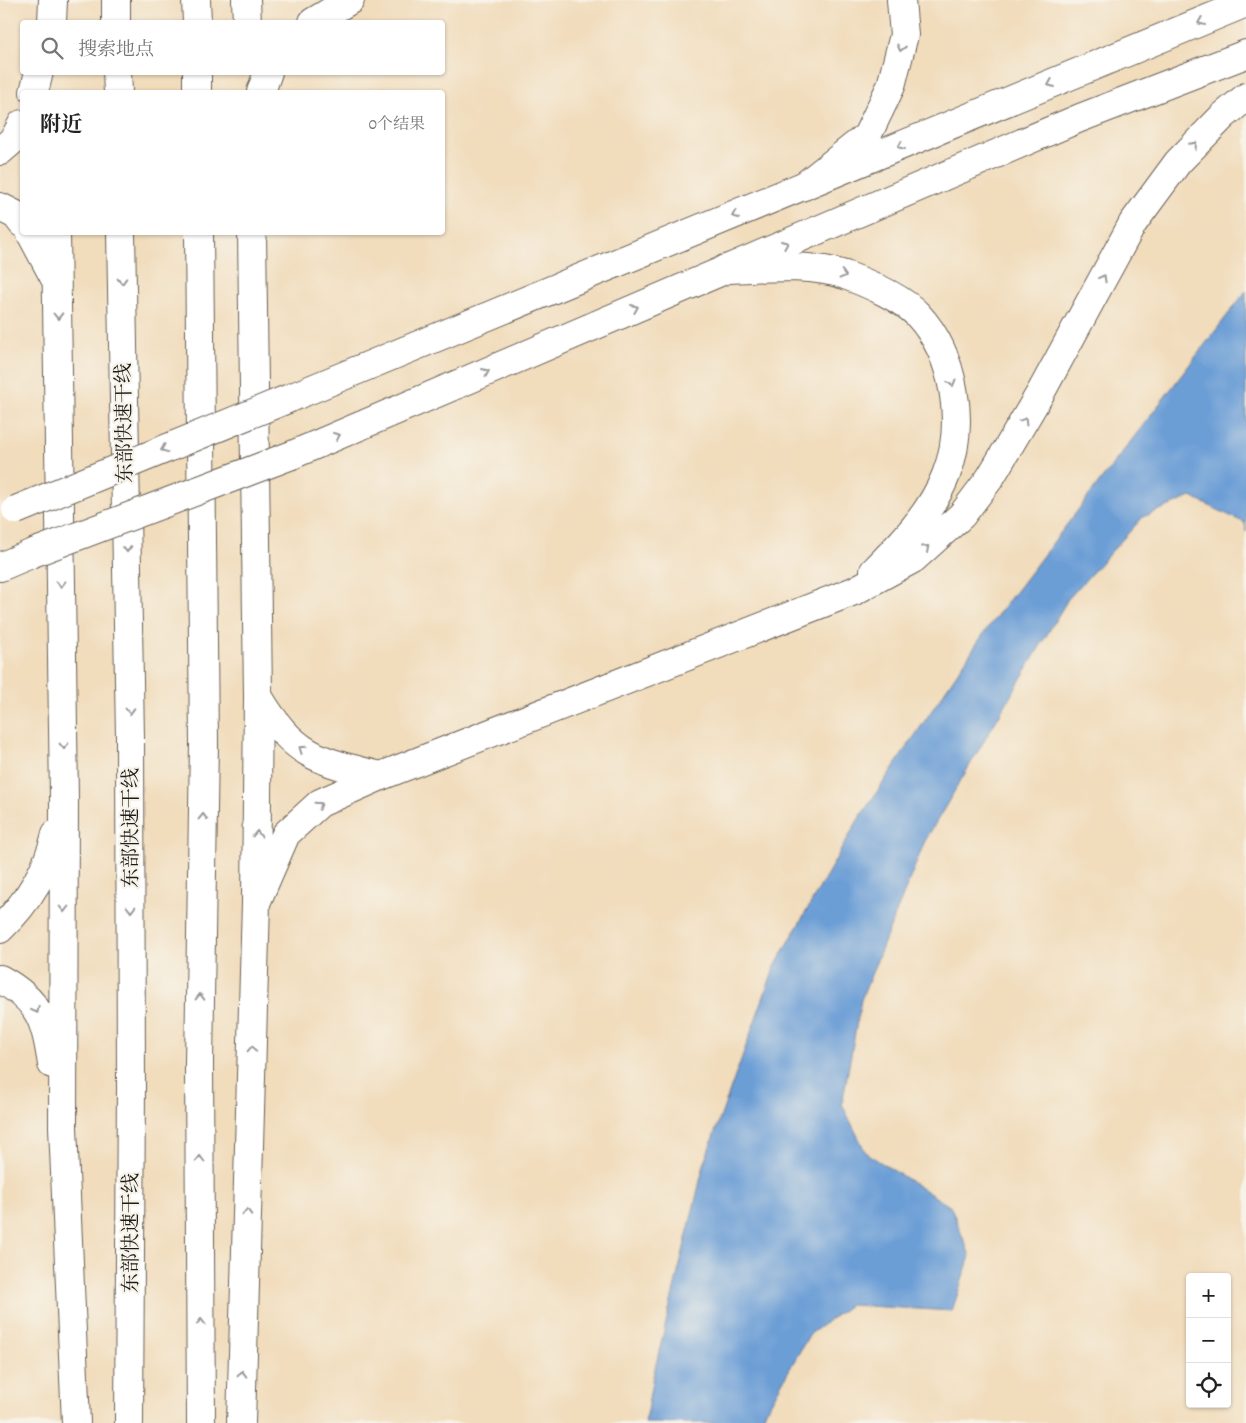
<!DOCTYPE html>
<html lang="zh">
<meta charset="utf-8">
<style>
body{margin:0;font-family:Alegreya,"Noto Serif SC",serif;background:#f6f6f6;color:#222}
.controls{position:absolute;right:15px;bottom:15px;display:grid;overflow:hidden;border-radius:5px;box-shadow:0 1px 4px #0004}
.controls button{width:45px;height:45px;display:grid;place-items:center;padding:0;border:0;border-bottom:1px solid #e0e0e0;background:#fff;color:#222;font:25px sans-serif}
.list{margin:0;padding:0;list-style:none}
h2{display:flex;justify-content:space-between;align-items:center;height:65px;margin:0;padding:0 20px;font-size:21px}
h2 small{font-size:16px;font-weight:400;color:#767676}
.icon{flex:none;width:28px;height:28px;fill:none;stroke:currentColor;stroke-width:2;stroke-linecap:round;stroke-linejoin:round}
.map{position:relative;flex:none;width:1246px;height:1423px;overflow:hidden}
.search{position:absolute;background:#fff;box-shadow:0 1px 4px #0004;left:20px;top:20px;width:425px;height:55px;display:flex;align-items:center;gap:12px;box-sizing:border-box;padding:0 18px;border-radius:5px;color:#767676;font-size:19px}
.panel{position:absolute;background:#fff;box-shadow:0 1px 4px #0004;left:20px;top:90px;width:425px;height:145px;border-radius:5px}
.map>svg:first-child{display:block}
.water{fill:#6c9ed6;stroke:#445d79}
.lines{fill:none;stroke-linecap:round;stroke-linejoin:round}
.secondary-casing{stroke:#675f54;stroke-width:30}
.trunk-casing{stroke:#675f54;stroke-width:30}
.secondary{stroke:#fff;stroke-width:28}
.trunk{stroke:#fff;stroke-width:28}
.secondary-bridge-casing{stroke:#675f54;stroke-width:30;stroke-linecap:butt}
.secondary-bridge{stroke:#fff;stroke-width:28}
.oneway{stroke:#999}
.labels{text-anchor:middle;dominant-baseline:central;stroke-width:4.5;stroke-linejoin:round;paint-order:stroke}
.street-label{font-size:20px;fill:#1c1c1c;stroke:#f7f3e8}
</style>
<div class="map">
<svg width="1246" height="1423" viewBox="0 0 1246 1423">
<rect width="100%" height="100%" fill="#f7f3e8"/>
<filter id="ink" filterUnits="userSpaceOnUse"><feTurbulence type="fractalNoise" baseFrequency=".02" numOctaves="2"/><feDisplacementMap in="SourceGraphic" scale="10" xChannelSelector="R" yChannelSelector="G"/><feConvolveMatrix kernelMatrix="1 2 1 2 8 2 1 2 1" color-interpolation-filters="sRGB"/></filter>
<filter id="wash" filterUnits="userSpaceOnUse"><feTurbulence type="fractalNoise" baseFrequency=".0096" numOctaves="4" result="noise"/><feDisplacementMap in="SourceGraphic" scale="20" xChannelSelector="R" yChannelSelector="G"/><feGaussianBlur stdDeviation="1.12" result="paint"/><feColorMatrix in="noise" values="0 0 0 0 0 0 0 0 0 0 0 0 0 0 0 0 0 1.4 0 .05"/><feComposite in="paint" operator="in"/></filter>
<g filter="url(#wash)">
<rect width="100%" height="100%" fill="#f1dcbb"/>
<path class="water" d="M1246,291V532L1245,523L1191,497L1143,517L1068,599L925,841L861,1000L842,1104L866,1153L951,1207L970,1256L952,1311L850,1305L809,1335L759,1423H645L652,1381L705,1160L774,968L858,820L986,630Z"/>
</g>
<g filter="url(#ink)">
<g class="lines">
<defs>
<path id="secondary" d="M290,398L1246,3
M292,455L1080,118L1246,54
M0,567L33,553"/>
<path id="trunk" d="M116,0V22
M196,0L197,22
M246,0L247,22
M52,22L53,0
M313,22L350,0
M117,72L118,92
M197,72V92
M34,92L39,72
M261,92L268,72
M0,151L14,139L22,124
M804,186L867,136L891,86L904,35L901,0
M0,207L16,215L22,223
M30,232L54,277
M56,232L64,798L63,1127L76,1423
M121,232L130,737L131,1086L129,1423
M199,232L204,744L199,1063L201,1423
M725,269C762,268 809,263 845,275C867,283 902,298 918,315C955,355 966,424 946,475C931,513 902,543 874,571
M258,696C293,755 317,761 381,776
M256,903L286,834L320,803L381,776L854,591L913,559L962,515L990,478L1041,392L1133,223L1178,162L1223,116L1246,97
M0,929C28,902 47,872 56,834
M0,979C40,1001 45,1020 52,1064
M241,1423L256,903L258,696L252,232"/>
</defs>
<use href="#secondary" class="secondary-casing"/>
<use href="#trunk" class="trunk-casing"/>
<use href="#secondary" class="secondary"/>
<use href="#trunk" class="trunk"/>
<defs>
<path id="secondary-bridge" d="M16,510L290,398
M33,553L292,455"/>
</defs>
<use href="#secondary-bridge" class="secondary-bridge-casing"/>
<use href="#secondary-bridge" class="secondary-bridge"/>
</g>
<defs><path id="oneway-chevron" d="M-2-3.5L2.5 0L-2 3.5" fill="none" stroke-width="1.6" stroke-linecap="round" stroke-linejoin="round" transform="scale(1.25)"/></defs>
<g class="oneway">
<use href="#oneway-chevron" transform="translate(1201 22) rotate(157)"/>
<use href="#oneway-chevron" transform="translate(901 48) rotate(104)"/>
<use href="#oneway-chevron" transform="translate(1051 84) rotate(157)"/>
<use href="#oneway-chevron" transform="translate(1194 145) rotate(-46)"/>
<use href="#oneway-chevron" transform="translate(901 146) rotate(157)"/>
<use href="#oneway-chevron" transform="translate(735 215) rotate(158)"/>
<use href="#oneway-chevron" transform="translate(785 244) rotate(-23)"/>
<use href="#oneway-chevron" transform="translate(843 275) rotate(15)"/>
<use href="#oneway-chevron" transform="translate(1103 278) rotate(-61)"/>
<use href="#oneway-chevron" transform="translate(122 281) rotate(89)"/>
<use href="#oneway-chevron" transform="translate(635 308) rotate(-23)"/>
<use href="#oneway-chevron" transform="translate(58 316) rotate(89)"/>
<use href="#oneway-chevron" transform="translate(486 372) rotate(-23)"/>
<use href="#oneway-chevron" transform="translate(952 383) rotate(75)"/>
<use href="#oneway-chevron" transform="translate(1024 421) rotate(-59)"/>
<use href="#oneway-chevron" transform="translate(337 436) rotate(-23)"/>
<use href="#oneway-chevron" transform="translate(164 449) rotate(158)"/>
<use href="#oneway-chevron" transform="translate(926 548) rotate(-42)"/>
<use href="#oneway-chevron" transform="translate(127 549) rotate(89)"/>
<use href="#oneway-chevron" transform="translate(61 584) rotate(89)"/>
<use href="#oneway-chevron" transform="translate(130 711) rotate(89)"/>
<use href="#oneway-chevron" transform="translate(64 746) rotate(89)"/>
<use href="#oneway-chevron" transform="translate(302 749) rotate(-145)"/>
<use href="#oneway-chevron" transform="translate(319 805) rotate(-33)"/>
<use href="#oneway-chevron" transform="translate(203 817) rotate(-89)"/>
<use href="#oneway-chevron" transform="translate(257 834) rotate(-89)"/>
<use href="#oneway-chevron" transform="translate(64 909) rotate(90)"/>
<use href="#oneway-chevron" transform="translate(131 909) rotate(90)"/>
<use href="#oneway-chevron" transform="translate(200 997) rotate(-89)"/>
<use href="#oneway-chevron" transform="translate(36 1010) rotate(62)"/>
<use href="#oneway-chevron" transform="translate(252 1049) rotate(-88)"/>
<use href="#oneway-chevron" transform="translate(200 1159) rotate(-90)"/>
<use href="#oneway-chevron" transform="translate(247 1212) rotate(-88)"/>
<use href="#oneway-chevron" transform="translate(201 1322) rotate(-90)"/>
<use href="#oneway-chevron" transform="translate(242 1374) rotate(-88)"/>
</g>
</g>
<g class="labels">
<g class="street-label">
<text transform="translate(124 423) rotate(-91)">东部快速干线</text>
<text transform="translate(130 828) rotate(-90)">东部快速干线</text>
<text transform="translate(130 1233) rotate(-90)">东部快速干线</text>
</g>
</g>
</svg>
<div class="controls">
<button>+</button>
<button>−</button>
<button><svg class="icon" aria-label="locate" viewBox="0 0 24 24"><circle cx="12" cy="12" r="6"/><path d="M12 2v4M12 18v4M2 12h4M18 12h4"/></svg></button>
</div>
<div class="search"><svg class="icon" aria-label="search" viewBox="0 0 24 24"><circle cx="10" cy="10" r="6"/><path d="M15 15l6 6"/></svg>搜索地点</div>
<section class="panel">
<h2>附近<small>0个结果</small></h2>
<ul class="list">
</ul>
</section>
</div>
